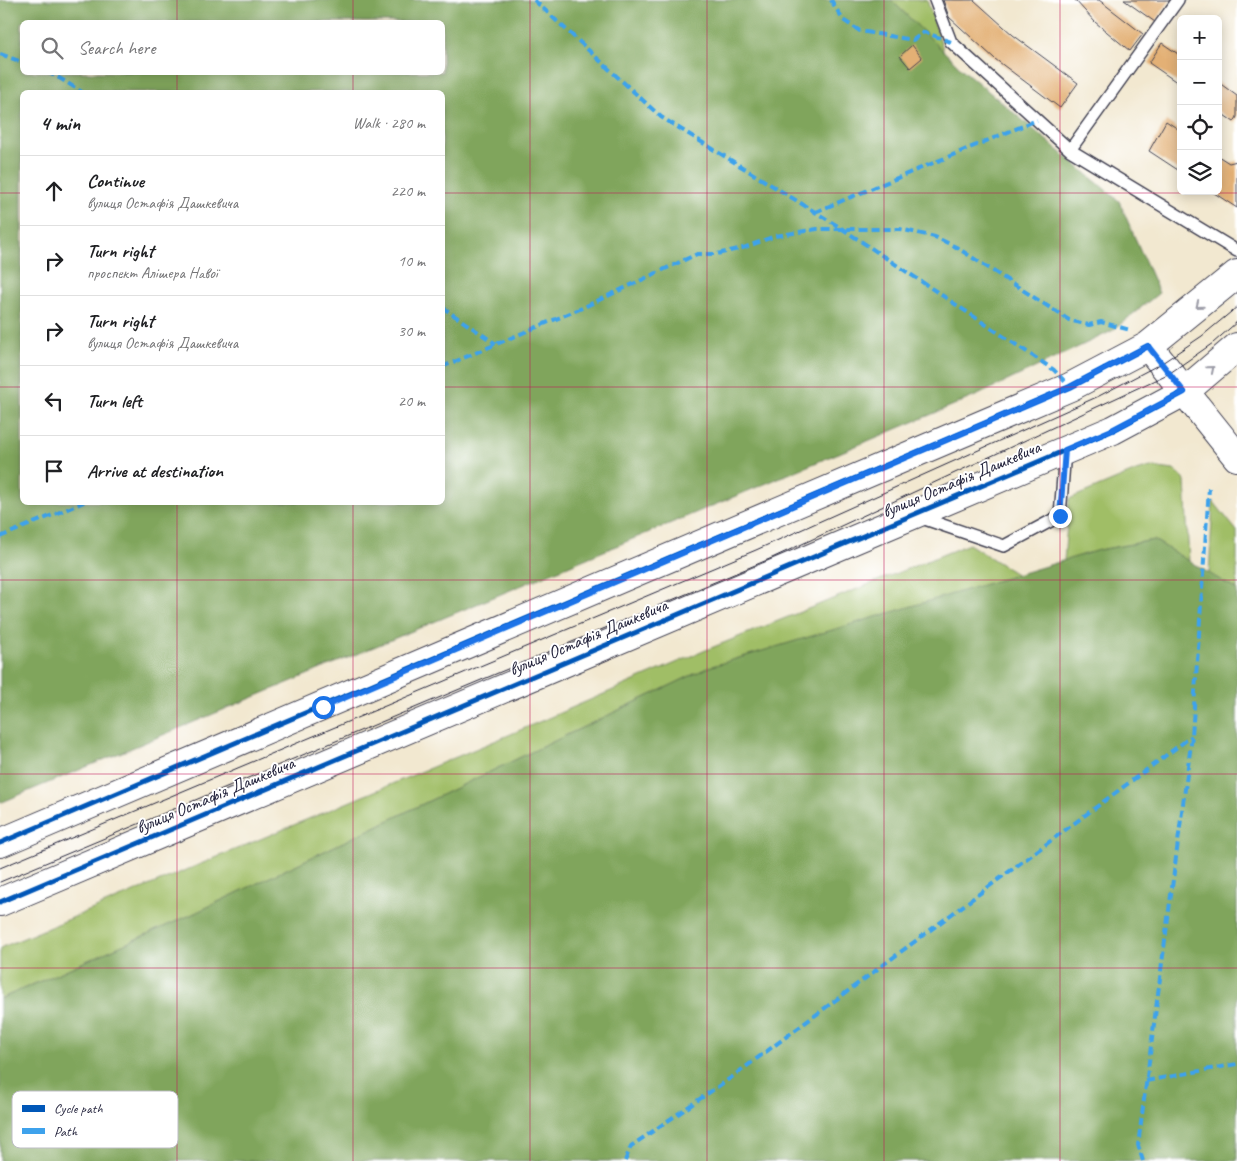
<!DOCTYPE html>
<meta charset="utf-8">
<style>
body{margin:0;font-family:Caveat,sans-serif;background:#f6f6f6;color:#202124}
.controls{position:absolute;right:15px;top:15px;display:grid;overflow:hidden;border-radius:8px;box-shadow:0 2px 12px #0003}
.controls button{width:45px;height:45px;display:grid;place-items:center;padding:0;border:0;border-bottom:1px solid #e0e0e0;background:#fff;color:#202124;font:25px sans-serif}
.stop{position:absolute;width:15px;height:15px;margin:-11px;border:4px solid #1a73e8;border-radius:50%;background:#fff}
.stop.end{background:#1a73e8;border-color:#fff;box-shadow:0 1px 5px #0008}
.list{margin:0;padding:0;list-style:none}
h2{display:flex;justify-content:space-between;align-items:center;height:65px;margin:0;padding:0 20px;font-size:21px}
h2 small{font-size:16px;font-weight:400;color:#757577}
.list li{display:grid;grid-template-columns:32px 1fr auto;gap:15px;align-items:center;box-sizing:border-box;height:70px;padding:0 20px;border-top:1px solid #e0e0e0}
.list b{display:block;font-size:19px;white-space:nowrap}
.list p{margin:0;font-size:16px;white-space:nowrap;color:#757577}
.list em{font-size:16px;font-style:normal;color:#757577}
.icon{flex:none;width:28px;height:28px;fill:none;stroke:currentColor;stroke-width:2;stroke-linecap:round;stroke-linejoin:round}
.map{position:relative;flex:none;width:1237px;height:1161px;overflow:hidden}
.search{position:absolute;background:#fff;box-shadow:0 2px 12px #0003;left:20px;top:20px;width:425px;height:55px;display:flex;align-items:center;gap:12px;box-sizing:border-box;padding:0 18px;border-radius:8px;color:#757577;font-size:19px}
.panel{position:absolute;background:#fff;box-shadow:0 2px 12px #0003;left:20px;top:90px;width:425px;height:415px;border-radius:8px}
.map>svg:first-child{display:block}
.green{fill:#a0be66;stroke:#617050}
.forest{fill:#80a55b;stroke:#51644b;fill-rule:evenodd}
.building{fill:#e3b074}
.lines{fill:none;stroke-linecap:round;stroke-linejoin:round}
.service-casing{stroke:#414051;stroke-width:14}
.tertiary-casing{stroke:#414051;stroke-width:30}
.service{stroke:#fff;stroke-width:11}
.tertiary{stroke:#fff;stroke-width:28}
.tram{stroke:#22223b;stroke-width:1}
.quiet{stroke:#3ea2ec;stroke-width:4;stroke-dasharray:8 4;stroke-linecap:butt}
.cycleway-casing{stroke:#fff;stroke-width:8}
.cycleway{stroke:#0057b8;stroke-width:5}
.oneway{stroke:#9c9ca7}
.route{stroke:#1a73e8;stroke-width:6}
.grid{fill:none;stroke:#c2185b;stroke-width:1;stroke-opacity:0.55}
.labels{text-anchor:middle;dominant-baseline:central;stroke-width:4;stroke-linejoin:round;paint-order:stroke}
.street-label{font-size:18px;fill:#22223b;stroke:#fff}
.key{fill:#fff;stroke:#bdbdc4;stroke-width:1}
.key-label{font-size:14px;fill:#22223b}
</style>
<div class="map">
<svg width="1237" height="1161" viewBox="0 0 1237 1161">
<rect width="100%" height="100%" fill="#fff"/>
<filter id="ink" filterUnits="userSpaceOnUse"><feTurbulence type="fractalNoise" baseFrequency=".02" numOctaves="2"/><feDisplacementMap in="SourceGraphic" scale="10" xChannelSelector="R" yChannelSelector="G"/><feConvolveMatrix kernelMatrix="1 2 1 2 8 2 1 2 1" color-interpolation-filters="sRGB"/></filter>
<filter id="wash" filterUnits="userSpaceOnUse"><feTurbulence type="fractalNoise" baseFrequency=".0096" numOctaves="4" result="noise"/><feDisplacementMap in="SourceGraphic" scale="20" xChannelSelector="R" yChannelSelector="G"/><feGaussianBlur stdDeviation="1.12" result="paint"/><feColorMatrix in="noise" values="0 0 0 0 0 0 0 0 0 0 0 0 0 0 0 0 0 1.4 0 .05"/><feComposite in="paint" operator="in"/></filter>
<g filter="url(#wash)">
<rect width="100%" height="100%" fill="#f2e8d0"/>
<path class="green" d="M891,0H927L944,52Z
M1151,467L1174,470L1185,480L1189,562L1154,540L1099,550L1064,561L1069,499L1136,471Z
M1213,501L1237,531V590L1209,574Z
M969,544L1018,575L709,667L193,914L0,999V948L504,737L706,650Z"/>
<path class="forest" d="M0,0H891L963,70L1119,201L1159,293L1112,331L978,395L0,803ZM22,22H442V72H22ZM22,92H442V502H22Z
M1154,540L1237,590V1161H0V999L193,914L709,667L1099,550Z"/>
<g id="blocks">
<path class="building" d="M943,0H974L1013,35L1078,83L1060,108L995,59L949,17Z
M1075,0H1099L1143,34L1130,51L1095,22Z
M1124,0H1170L1155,22Z
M1162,43L1181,56V85L1149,63Z
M912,45L922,58L910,68L900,56Z
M1218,82L1237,96V117L1234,122L1218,111Z
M1166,121L1181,131V172L1149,151Z
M1218,156L1229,163L1237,161V208L1211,191H1218Z"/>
</g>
</g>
<g filter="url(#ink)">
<use href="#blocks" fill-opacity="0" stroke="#414051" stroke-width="1"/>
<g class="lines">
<defs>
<path id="service" d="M935,0L951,42L1070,150L1237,251
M1070,150L1178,0
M919,517L1004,546L1060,516L1065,450"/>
<path id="tertiary" d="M1148,346L1237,457
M0,843L1070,387L1148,346L1237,274
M0,902L1113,430L1184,392L1237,347"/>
</defs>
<use href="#service" class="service-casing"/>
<use href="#tertiary" class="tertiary-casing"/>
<use href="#service" class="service"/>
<use href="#tertiary" class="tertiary"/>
<path class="tram" d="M0,868L756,550L1099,396L1162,363L1202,336L1237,307
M0,882L772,558L1170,373L1213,343L1237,322"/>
<path class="quiet" d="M534,0L661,117L841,228L1054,370L1070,387
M831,0L843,20L860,31L913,40L924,32L951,42
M0,54L22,62
M47,72L61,79L82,92
M815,212L1037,120
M442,307L496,344
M442,367L582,308L697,254H717L743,248L775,236L817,229H900L935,237L956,247L1069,320L1089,325L1101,322L1130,330
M0,537L84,502
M1146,1081L1237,1064
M625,1161L631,1146L732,1077L1192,736
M1143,1161L1138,1145L1192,736L1209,488"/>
<defs>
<path id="cycleway" d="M0,843L1070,387L1148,346
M0,902L1113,430L1184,392"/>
</defs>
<use href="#cycleway" class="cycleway-casing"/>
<use href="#cycleway" class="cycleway"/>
</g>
<defs><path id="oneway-chevron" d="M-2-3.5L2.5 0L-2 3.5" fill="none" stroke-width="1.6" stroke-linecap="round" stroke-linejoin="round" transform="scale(1.25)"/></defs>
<g class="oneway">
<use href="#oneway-chevron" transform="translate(1199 305) rotate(141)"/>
<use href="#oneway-chevron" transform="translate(1211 369) rotate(-40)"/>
</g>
</g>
<g class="lines" filter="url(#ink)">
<path class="route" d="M323,707L1070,387L1148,346L1184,392L1112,430L1065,450L1060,516"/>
</g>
<path class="grid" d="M177,0V22M353,0V22M530,0V1161M707,0V1161M884,0V1161M1060,0V1161M177,72V92M353,72V92M0,193H22M442,193H1237M0,387H22M442,387H1237M177,502V1161M353,502V1161M0,580H1237M0,774H1237M0,968H1237"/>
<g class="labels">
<g class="street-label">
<text transform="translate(961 479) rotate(-23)">вулиця Остафія Дашкевича</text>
<text transform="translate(588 637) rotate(-23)">вулиця Остафія Дашкевича</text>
<text transform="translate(215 795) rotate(-23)">вулиця Остафія Дашкевича</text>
</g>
</g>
<rect x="12" y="1091" width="166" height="57" rx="8" class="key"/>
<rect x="22" y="1105" width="23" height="7" fill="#0057b8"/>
<rect x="22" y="1128" width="23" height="6" fill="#3ea2ec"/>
<g class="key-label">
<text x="54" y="1113">Cycle path</text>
<text x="54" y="1136">Path</text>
</g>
</svg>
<div class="controls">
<button>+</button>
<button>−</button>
<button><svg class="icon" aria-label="locate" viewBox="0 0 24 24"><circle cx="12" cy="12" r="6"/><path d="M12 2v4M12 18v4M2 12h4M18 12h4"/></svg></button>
<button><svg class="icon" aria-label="layers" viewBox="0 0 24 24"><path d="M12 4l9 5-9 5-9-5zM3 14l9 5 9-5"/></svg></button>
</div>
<div class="stop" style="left:323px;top:707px"></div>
<div class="stop end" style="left:1060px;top:516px"></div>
<div class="search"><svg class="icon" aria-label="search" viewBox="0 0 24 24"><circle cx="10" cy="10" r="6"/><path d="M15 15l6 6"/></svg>Search here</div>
<section class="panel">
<h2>4 min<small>Walk · 280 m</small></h2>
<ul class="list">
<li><svg class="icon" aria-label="ahead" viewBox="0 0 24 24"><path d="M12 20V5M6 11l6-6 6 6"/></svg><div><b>Continue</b><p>вулиця Остафія Дашкевича</p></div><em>220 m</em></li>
<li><svg class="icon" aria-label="right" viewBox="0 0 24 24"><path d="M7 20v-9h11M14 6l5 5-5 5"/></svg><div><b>Turn right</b><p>проспект Алішера Навої</p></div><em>10 m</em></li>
<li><svg class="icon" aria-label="right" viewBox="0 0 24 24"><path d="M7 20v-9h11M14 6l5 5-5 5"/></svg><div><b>Turn right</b><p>вулиця Остафія Дашкевича</p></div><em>30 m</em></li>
<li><svg class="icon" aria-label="left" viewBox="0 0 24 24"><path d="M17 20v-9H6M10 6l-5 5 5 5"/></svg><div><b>Turn left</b></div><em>20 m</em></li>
<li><svg class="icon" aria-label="arrive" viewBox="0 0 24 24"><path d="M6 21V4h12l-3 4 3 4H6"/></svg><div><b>Arrive at destination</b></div></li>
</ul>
</section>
</div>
